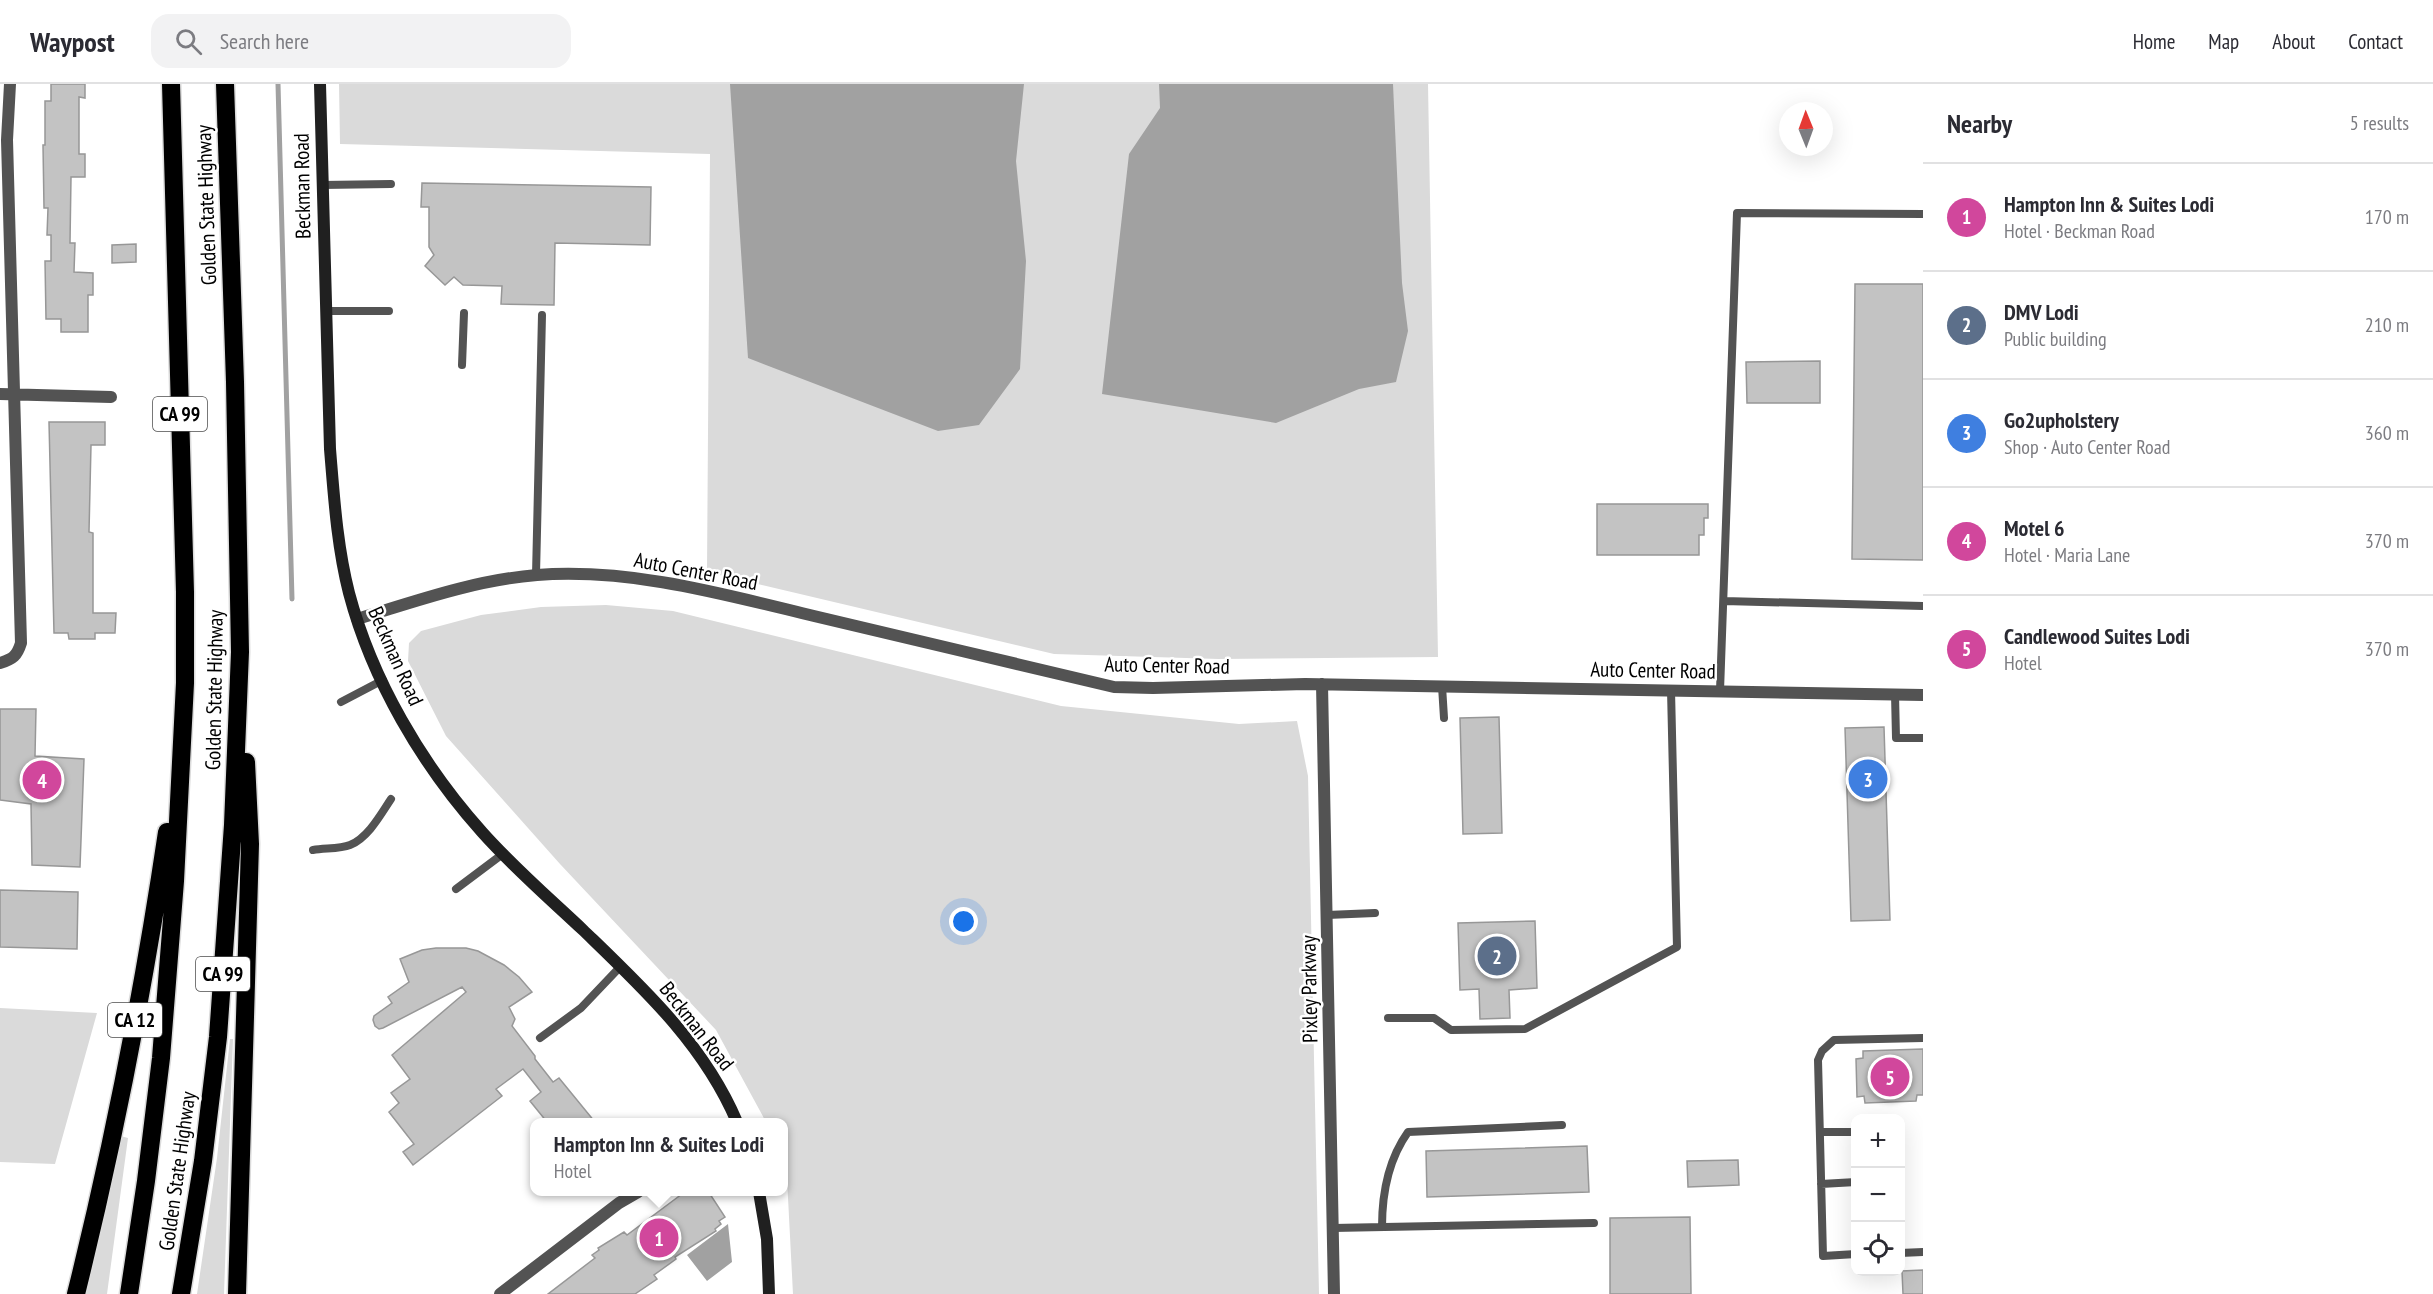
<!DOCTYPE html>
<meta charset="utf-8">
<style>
body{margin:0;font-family:"PT Sans Narrow",sans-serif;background:#f2f2f3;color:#2b2b33}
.controls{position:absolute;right:18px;bottom:18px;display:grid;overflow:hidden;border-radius:12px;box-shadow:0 6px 24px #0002}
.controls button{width:54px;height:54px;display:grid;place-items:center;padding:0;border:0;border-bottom:2px solid #e1e1e2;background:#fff;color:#2b2b33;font:30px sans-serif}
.compass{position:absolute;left:1779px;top:18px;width:54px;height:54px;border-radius:50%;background:#fff;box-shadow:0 6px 24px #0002;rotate:359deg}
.you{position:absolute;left:964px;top:838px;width:21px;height:21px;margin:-15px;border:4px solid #fff;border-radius:50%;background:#1a73e8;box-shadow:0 0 0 9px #1a73e833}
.badge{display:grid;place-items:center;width:39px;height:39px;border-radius:50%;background:#000;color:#fff;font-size:20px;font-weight:700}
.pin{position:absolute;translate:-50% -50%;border:3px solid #fff;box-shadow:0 2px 6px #0006}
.popup{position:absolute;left:530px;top:1034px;width:258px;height:78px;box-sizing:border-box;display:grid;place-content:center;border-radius:12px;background:#fff;filter:drop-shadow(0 2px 4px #0005);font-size:20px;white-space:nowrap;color:#7c7c81}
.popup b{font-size:22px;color:#2b2b33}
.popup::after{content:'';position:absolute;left:50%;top:100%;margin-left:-12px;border:12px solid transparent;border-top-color:#fff}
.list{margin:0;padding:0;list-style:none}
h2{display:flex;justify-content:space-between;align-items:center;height:78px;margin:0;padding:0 24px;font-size:26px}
h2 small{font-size:20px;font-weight:400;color:#7c7c81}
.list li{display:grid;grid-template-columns:39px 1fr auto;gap:18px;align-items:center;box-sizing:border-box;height:108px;padding:0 24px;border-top:2px solid #e1e1e2}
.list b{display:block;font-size:22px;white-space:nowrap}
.list p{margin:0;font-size:20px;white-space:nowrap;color:#7c7c81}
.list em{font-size:20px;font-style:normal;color:#7c7c81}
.icon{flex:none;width:33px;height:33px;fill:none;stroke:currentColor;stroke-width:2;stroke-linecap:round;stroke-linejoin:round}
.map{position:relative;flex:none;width:1923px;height:1210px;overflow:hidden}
header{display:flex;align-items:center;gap:36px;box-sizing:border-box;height:84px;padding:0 30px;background:#fff;border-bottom:2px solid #e1e1e2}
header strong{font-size:28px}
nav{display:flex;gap:33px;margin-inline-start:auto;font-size:21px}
.search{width:420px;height:54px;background:#f2f2f3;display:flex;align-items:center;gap:15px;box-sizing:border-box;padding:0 21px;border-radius:18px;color:#7c7c81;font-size:22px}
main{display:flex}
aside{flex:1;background:#fff}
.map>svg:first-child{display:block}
.green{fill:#dadada}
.water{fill:#a1a1a1}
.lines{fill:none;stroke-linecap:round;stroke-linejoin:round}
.stream{stroke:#a1a1a1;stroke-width:5}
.building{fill:#c3c3c3;stroke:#979797;stroke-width:1.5}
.highway-casing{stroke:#dbdbdb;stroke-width:21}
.lane{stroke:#535353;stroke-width:8}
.street{stroke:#535353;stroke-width:12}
.secondary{stroke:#202020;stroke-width:12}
.highway{stroke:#000;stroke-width:18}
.labels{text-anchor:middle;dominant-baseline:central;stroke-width:5;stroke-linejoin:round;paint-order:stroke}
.shield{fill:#fff;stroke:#4c4c4c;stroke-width:1.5}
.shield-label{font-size:20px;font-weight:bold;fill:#000}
.street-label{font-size:21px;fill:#000;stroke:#fff}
</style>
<header>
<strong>Waypost</strong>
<div class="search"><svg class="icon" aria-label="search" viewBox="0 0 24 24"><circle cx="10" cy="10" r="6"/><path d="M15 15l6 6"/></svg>Search here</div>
<nav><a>Home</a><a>Map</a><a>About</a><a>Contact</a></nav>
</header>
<main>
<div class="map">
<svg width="1923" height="1210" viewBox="0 0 1923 1210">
<rect width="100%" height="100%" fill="#fff"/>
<path class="green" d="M339,0H1428L1438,573L1219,575L1054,570L707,488L710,70L340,60Z
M606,521L673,527L1061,622L1239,640L1297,637L1308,692L1319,1210H793L786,1075L784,1070L783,1038H766L716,946L560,780L446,652L408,577L409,559L421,547L481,531L541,523Z
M0,924L97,929L55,1080L0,1078Z
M230,955H233L224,1210H197L217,1074Z
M117,1051L128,1054L107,1210H86C99,1157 105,1104 117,1051Z"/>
<path class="water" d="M730,0H1024L1016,77L1026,177L1020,285L979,341L938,347L748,274Z
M1159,0H1393L1402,199L1408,247L1396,298L1359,305L1276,339L1102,310L1129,70L1160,24Z
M728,1140L732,1178L707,1197L687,1171Z"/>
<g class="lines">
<path class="stream" d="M278,0L292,515"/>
</g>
<path class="building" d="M51,0H85V14L79,13V70H85V93H71L70,159H75L74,188L93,189V211H88V248H61V235H46L45,177H51V151H47L48,124H44L43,61H45V17H51Z
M422,99L651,103L650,161L555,159L554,221L501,220L502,202L463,201L454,193L445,201L425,182L434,171L429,163V123H421Z
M136,160V178L112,179V161Z
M1855,200H1923V476L1852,475Z
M1820,277V319H1747L1746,278Z
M49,338H105V361H91L89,448L93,449V529H116L115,549H95V555H69L68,549H54Z
M1597,420H1708V434H1704V451H1699V471H1597Z
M0,625H36L35,672L84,675L80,783L32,781L31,720L0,716Z
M1499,633L1502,749L1463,750L1460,634Z
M1884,643L1890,836L1851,837L1845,644Z
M0,806L78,808L77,865L0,863Z
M1535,837L1537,904L1509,906L1510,934L1480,935L1479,905L1460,906L1458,839Z
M436,864H466L478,867L504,881L519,893L532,908L509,923L515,935L512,942L535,972V975L553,998L559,994L595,1038H547L530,1017L541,1008L523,985L496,1005L502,1012L413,1081L403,1068L414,1060L389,1028L399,1019L391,1009L410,995L392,971L466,908L462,903L383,944L379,945L375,942L373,936L374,932L392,919L388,913L409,898L400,875L422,866Z
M1923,965V1011H1917L1916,1017L1865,1019L1864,1012L1857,1013L1856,975L1863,974V967Z
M1587,1062L1589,1108L1427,1113L1426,1067Z
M1738,1076L1739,1101L1688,1103L1687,1077Z
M686,1107H708L725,1133L719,1137L721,1140L715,1145L716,1147L675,1173L676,1175L654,1191L657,1195L635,1210H548L595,1174L592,1171L599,1166L598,1164L624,1148L627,1151Z
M1690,1133L1691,1210H1610V1134Z
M1923,1186V1210H1903L1902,1187Z"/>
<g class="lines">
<defs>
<path id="highway" d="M76,1210C114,1057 144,903 167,748
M129,1210L146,1097L161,974L175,797L185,599V508L171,0
M181,1210L203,1077L218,953L233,741L240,568L235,298L225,0
M237,1210L250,760L246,678"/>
</defs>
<use href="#highway" class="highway-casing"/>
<path class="lane" d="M322,101L391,100
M325,227H389
M462,281L464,229
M536,491L542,231
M1724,517L1923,522
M1442,602L1444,634
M1720,607L1737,129L1923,130
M1895,610L1896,654H1923
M341,618L383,596
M313,766C325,764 340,765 350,761C368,754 381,730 391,715
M456,805L504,769
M1327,831L1375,829
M1388,934H1434L1451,946L1525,945L1677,863L1671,606
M540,954L581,924L620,883
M1820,1048H1856
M1821,1100L1856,1098
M1382,1143C1382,1109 1388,1076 1408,1048L1562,1041
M1333,1144L1594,1139
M1900,1169L1923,1168
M1856,1170L1823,1172L1818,976L1822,967L1834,956L1923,954"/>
<path class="street" d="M0,310L111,313
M357,535C416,517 475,496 537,491C631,484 723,510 814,532C914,556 1014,579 1114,603L1153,604L1305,600L1923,611
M0,579C13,575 17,572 21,559L7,56L10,0
M1322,600L1334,1210
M500,1210L619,1119L638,1108"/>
<path class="secondary" d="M320,0L330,365C334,413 337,462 349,509C372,596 422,681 482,748C513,783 549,814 583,846C643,904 704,960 737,1038
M759,1108L767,1155L769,1210"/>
<use href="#highway" class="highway"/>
</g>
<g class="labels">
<g class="shield">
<rect x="153" y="313" width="54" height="34" rx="4.5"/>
<rect x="196" y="873" width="54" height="34" rx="4.5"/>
<rect x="108" y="919" width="54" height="34" rx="4.5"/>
</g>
<g class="shield-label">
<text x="180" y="330">CA 99</text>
<text x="223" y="890">CA 99</text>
<text x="135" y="936">CA 12</text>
</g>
<g class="street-label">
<text transform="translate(302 102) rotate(-91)">Beckman Road</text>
<text transform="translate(206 121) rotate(-92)">Golden State Highway</text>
<text transform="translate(696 487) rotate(11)">Auto Center Road</text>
<text transform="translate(396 572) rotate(66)">Beckman Road</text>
<text transform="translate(1167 581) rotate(1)">Auto Center Road</text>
<text transform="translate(1653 586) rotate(1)">Auto Center Road</text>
<text transform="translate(214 606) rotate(-89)">Golden State Highway</text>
<text transform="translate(1309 905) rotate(-91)">Pixley Parkway</text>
<text transform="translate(697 942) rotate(52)">Beckman Road</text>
<text transform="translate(177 1087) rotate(-82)">Golden State Highway</text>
</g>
</g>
</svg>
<div class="controls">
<button>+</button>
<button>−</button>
<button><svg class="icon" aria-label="locate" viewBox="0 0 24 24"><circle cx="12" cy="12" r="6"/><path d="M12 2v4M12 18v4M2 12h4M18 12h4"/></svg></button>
</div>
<svg class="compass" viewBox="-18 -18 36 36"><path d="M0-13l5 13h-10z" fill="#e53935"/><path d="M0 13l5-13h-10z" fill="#7c7c81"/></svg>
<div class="you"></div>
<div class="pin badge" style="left:659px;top:1154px;background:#d1479c">1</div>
<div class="popup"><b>Hampton Inn &amp; Suites Lodi</b>Hotel</div>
<div class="pin badge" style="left:1497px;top:872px;background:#5c6f8a">2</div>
<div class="pin badge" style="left:1868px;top:695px;background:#3f7fe0">3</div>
<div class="pin badge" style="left:42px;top:696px;background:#d1479c">4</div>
<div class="pin badge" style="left:1890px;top:993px;background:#d1479c">5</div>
</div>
<aside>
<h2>Nearby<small>5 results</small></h2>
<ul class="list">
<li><span class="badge" style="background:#d1479c">1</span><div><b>Hampton Inn &amp; Suites Lodi</b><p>Hotel · Beckman Road</p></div><em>170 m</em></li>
<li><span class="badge" style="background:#5c6f8a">2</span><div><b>DMV Lodi</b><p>Public building</p></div><em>210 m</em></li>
<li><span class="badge" style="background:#3f7fe0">3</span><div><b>Go2upholstery</b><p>Shop · Auto Center Road</p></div><em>360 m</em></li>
<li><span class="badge" style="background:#d1479c">4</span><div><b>Motel 6</b><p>Hotel · Maria Lane</p></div><em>370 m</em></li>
<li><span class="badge" style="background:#d1479c">5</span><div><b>Candlewood Suites Lodi</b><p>Hotel</p></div><em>370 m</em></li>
</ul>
</aside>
</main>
